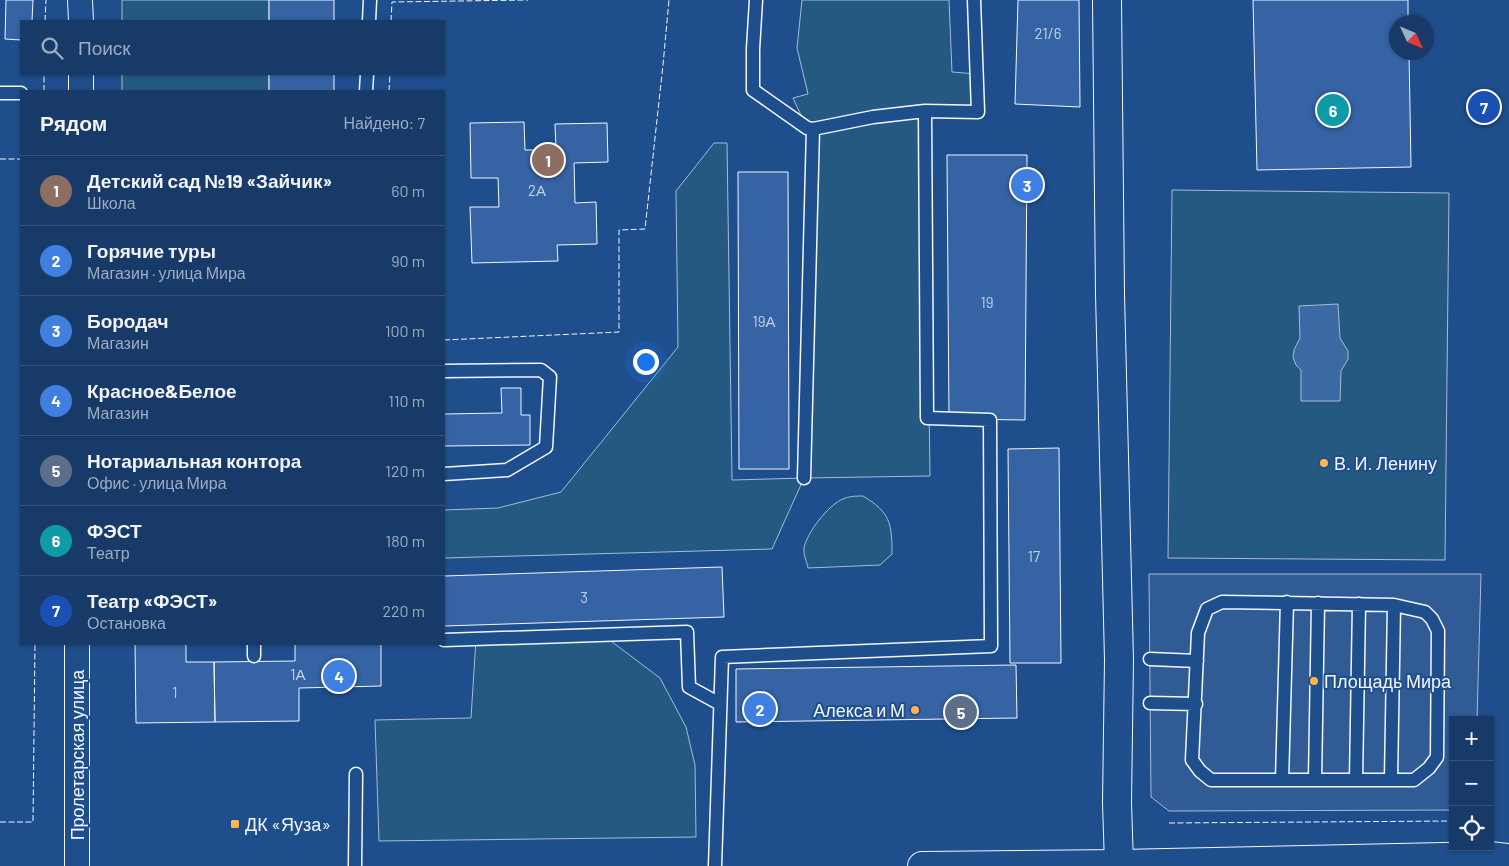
<!DOCTYPE html>
<html lang="ru">
<meta charset="utf-8">
<style>
body{margin:0;font-family:Barlow,sans-serif;background:#20416f;color:#f1f3f6}
.controls{position:absolute;right:15px;bottom:15px;display:grid;overflow:hidden;border-radius:0px;box-shadow:0 1px 4px #0004}
.controls button{width:45px;height:45px;display:grid;place-items:center;padding:0;border:0;border-bottom:1px solid #36547d;background:#173a69;color:#f1f3f6;font:25px sans-serif}
.compass{position:absolute;left:1389px;top:15px;width:45px;height:45px;border-radius:50%;background:#173a69;box-shadow:0 1px 4px #0004;rotate:134deg}
.you{position:absolute;left:645px;top:361px;width:18px;height:18px;margin:-12px;border:4px solid #fff;border-radius:50%;background:#1a73e8;box-shadow:0 0 0 8px #1a73e833}
.badge{display:grid;place-items:center;width:32px;height:32px;border-radius:50%;background:#8abfa5;color:#fff;font-size:16px;font-weight:700}
.pin{position:absolute;translate:-50% -50%;border:2px solid #fff;box-shadow:0 1px 5px #0006}
.list{margin:0;padding:0;list-style:none}
h2{display:flex;justify-content:space-between;align-items:center;height:65px;margin:0;padding:0 20px;font-size:21px}
h2 small{font-size:16px;font-weight:400;color:#9eadc0}
.list li{display:grid;grid-template-columns:32px 1fr auto;gap:15px;align-items:center;box-sizing:border-box;height:70px;padding:0 20px;border-top:1px solid #36547d}
.list b{display:block;font-size:19px;white-space:nowrap}
.list p{margin:0;font-size:16px;white-space:nowrap;color:#9eadc0}
.list em{font-size:16px;font-style:normal;color:#9eadc0}
.icon{flex:none;width:28px;height:28px;fill:none;stroke:currentColor;stroke-width:2;stroke-linecap:round;stroke-linejoin:round}
.map{position:relative;flex:none;width:1509px;height:866px;overflow:hidden}
.search{position:absolute;background:#173a69;box-shadow:0 1px 4px #0004;left:20px;top:20px;width:425px;height:55px;display:flex;align-items:center;gap:12px;box-sizing:border-box;padding:0 18px;border-radius:0px;color:#9eadc0;font-size:19px}
.panel{position:absolute;background:#173a69;box-shadow:0 1px 4px #0004;left:20px;top:90px;width:425px;height:555px;border-radius:0px}
.map>svg:first-child{display:block}
.green{fill:#245a82;stroke:#a8bbd7}
.parking{fill:#305b95;stroke:#a8bbd7}
.water{fill:#3b69a3;stroke:#a8bbd7}
.building{fill:#3563a3;stroke:#f2f6ff}
.lines{fill:none;stroke-linecap:round;stroke-linejoin:round}
.service-casing{stroke:#f2f6ff;stroke-width:15}
.minor-casing{stroke:#f2f6ff;stroke-width:26}
.tertiary-casing{stroke:#f2f6ff;stroke-width:30}
.secondary-casing{stroke:#f2f6ff;stroke-width:30}
.service{stroke:#1f4e8c;stroke-width:12}
.minor{stroke:#1f4e8c;stroke-width:24}
.tertiary{stroke:#1f4e8c;stroke-width:28}
.secondary{stroke:#1f4e8c;stroke-width:28}
.fence{stroke:#f2f6ff;stroke-width:1;stroke-dasharray:6 2.5;stroke-linecap:butt}
.poi-dot{fill:#ffb74d;stroke:#1f4e8c;stroke-width:2}
.labels{text-anchor:middle;dominant-baseline:central;stroke-width:4;stroke-linejoin:round;paint-order:stroke}
.number-label{font-size:15px;fill:#c3d1e8}
.poi-label{font-size:18px;fill:#f2f6ff;stroke:#1f4e8c;text-anchor:start}
.street-label{font-size:18px;fill:#f2f6ff;stroke:#1f4e8c}
</style>
<div class="map">
<svg width="1509" height="866" viewBox="0 0 1509 866">
<rect width="100%" height="100%" fill="#1f4e8c"/>
<path class="green" d="M122,0H269V21H122Z
M802,0H949L952,72L977,74L978,112H925L930,476L804,478L772,549L444,558V510L498,508L561,492L678,347L676,191L714,143H727L732,480L804,478L807,128L793,98L808,94L797,48Z
M122,74H269V91H122Z
M1172,190L1449,193L1445,560L1168,558Z
M863,496C890,512 892,523 892,554L880,565L808,568C807,562 803,554 804,548C806,534 829,504 843,499C849,496 856,496 863,496Z
M603,635L660,678L686,727L695,765L696,837L379,841L375,720L471,718L476,639Z"/>
<path class="parking" d="M1149,574H1481L1477,720H1453V810L1169,811L1151,797Z"/>
<path class="water" d="M1338,304L1340,338L1348,351V359L1341,371L1340,401H1301V370L1296,365L1293,357L1294,350L1300,338L1299,306Z"/>
<path class="building" d="M6,0H33L32,21H21V40L5,39Z
M269,0H334V21H269Z
M1018,0H1079L1080,107L1015,104Z
M1253,0H1408V22H1396V52H1409L1411,167L1257,170Z
M269,74H334V91H269Z
M524,122L525,150H556L555,124L607,123L608,162L574,163L575,203L596,202L597,244L557,245L558,261L472,263L470,207H499L498,178H471L470,123Z
M947,155H1027L1025,420L949,419Z
M738,172H788L789,469H739Z
M501,388H521V415H530V445L444,446V414L502,413Z
M1059,448L1061,663H1010L1008,449Z
M722,567L724,617L444,626V576Z
M135,644H186V662H214L215,722L136,723Z
M295,644H381V686L299,688V721L215,722L214,662L295,661Z
M1016,665L1017,718L736,722V669Z"/>
<g class="lines">
<defs>
<path id="service" d="M756,0L753,49V90L807,128L813,129L804,478
M369,21L370,0
M366,91L367,74
M0,93H21
M813,129L873,117L925,111
M444,371L541,370L550,377L546,447L507,470L444,474
M1222,602L1394,605L1425,612L1432,619L1438,631L1437,757L1429,768L1414,780H1211L1200,771L1192,760L1198,633L1207,609Z
M444,640L687,632L689,687L720,704
M254,644V656
M1150,659L1197,661
M1150,703L1196,704
M1282,780L1287,602
M1315,780L1318,603
M1356,780L1359,604
M1391,780L1394,605
M355,866L356,774
M715,866L722,657L991,646L990,420L927,418L925,111L978,112L974,0"/>
<path id="minor" d="M80,0L81,21
M81,74V91
M77,644V866"/>
<path id="tertiary" d="M1107,0L1110,294L1119,660L1117,803L1119,864"/>
<path id="secondary" d="M922,866L1119,864L1490,856L1509,858"/>
</defs>
<use href="#service" class="service-casing"/>
<use href="#minor" class="minor-casing"/>
<use href="#tertiary" class="tertiary-casing"/>
<use href="#secondary" class="secondary-casing"/>
<use href="#service" class="service"/>
<use href="#minor" class="minor"/>
<use href="#tertiary" class="tertiary"/>
<use href="#secondary" class="secondary"/>
<path class="fence" d="M45,21L46,0
M391,21L392,2L528,0
M44,91V74
M389,91L390,74
M0,159H21
M444,340L619,332V230L645,229L663,65L669,0
M0,822H33L35,644
M1169,823L1453,821"/>
</g>
<g class="poi-dot">
<circle cx="1324" cy="463" r="5"/>
<circle cx="1314" cy="681" r="5"/>
<circle cx="915" cy="710" r="5"/>
<rect x="230" y="819" width="10" height="10" rx="2.5"/>
</g>
<g class="labels">
<g class="number-label">
<text x="1048" y="33">21/6</text>
<text x="537" y="190">2А</text>
<text x="987" y="302">19</text>
<text x="764" y="321">19А</text>
<text x="1034" y="556">17</text>
<text x="584" y="597">3</text>
<text x="298" y="674">1А</text>
<text x="175" y="692">1</text>
</g>
<g class="poi-label">
<text x="1334" y="463">В. И. Ленину</text>
<text x="1324" y="681">Площадь Мира</text>
<text x="905" y="710" text-anchor="end">Алекса и М</text>
<text x="245" y="824">ДК «Яуза»</text>
</g>
<g class="street-label">
<text transform="translate(77 755) rotate(-90)">Пролетарская улица</text>
</g>
</g>
</svg>
<div class="controls">
<button>+</button>
<button>−</button>
<button><svg class="icon" aria-label="locate" viewBox="0 0 24 24"><circle cx="12" cy="12" r="6"/><path d="M12 2v4M12 18v4M2 12h4M18 12h4"/></svg></button>
</div>
<svg class="compass" viewBox="-18 -18 36 36"><path d="M0-13l5 13h-10z" fill="#e53935"/><path d="M0 13l5-13h-10z" fill="#9eadc0"/></svg>
<div class="you"></div>
<div class="pin badge" style="left:548px;top:160px;background:#8d6e63">1</div>
<div class="pin badge" style="left:760px;top:709px;background:#3f7fe0">2</div>
<div class="pin badge" style="left:1027px;top:185px;background:#3f7fe0">3</div>
<div class="pin badge" style="left:339px;top:676px;background:#3f7fe0">4</div>
<div class="pin badge" style="left:961px;top:712px;background:#5c6f8a">5</div>
<div class="pin badge" style="left:1333px;top:110px;background:#0f9aa8">6</div>
<div class="pin badge" style="left:1484px;top:107px;background:#1a4fb4">7</div>
<div class="search"><svg class="icon" aria-label="search" viewBox="0 0 24 24"><circle cx="10" cy="10" r="6"/><path d="M15 15l6 6"/></svg>Поиск</div>
<section class="panel">
<h2>Рядом<small>Найдено: 7</small></h2>
<ul class="list">
<li><span class="badge" style="background:#8d6e63">1</span><div><b>Детский сад №19 «Зайчик»</b><p>Школа</p></div><em>60 m</em></li>
<li><span class="badge" style="background:#3f7fe0">2</span><div><b>Горячие туры</b><p>Магазин · улица Мира</p></div><em>90 m</em></li>
<li><span class="badge" style="background:#3f7fe0">3</span><div><b>Бородач</b><p>Магазин</p></div><em>100 m</em></li>
<li><span class="badge" style="background:#3f7fe0">4</span><div><b>Красное&amp;Белое</b><p>Магазин</p></div><em>110 m</em></li>
<li><span class="badge" style="background:#5c6f8a">5</span><div><b>Нотариальная контора</b><p>Офис · улица Мира</p></div><em>120 m</em></li>
<li><span class="badge" style="background:#0f9aa8">6</span><div><b>ФЭСТ</b><p>Театр</p></div><em>180 m</em></li>
<li><span class="badge" style="background:#1a4fb4">7</span><div><b>Театр «ФЭСТ»</b><p>Остановка</p></div><em>220 m</em></li>
</ul>
</section>
</div>
